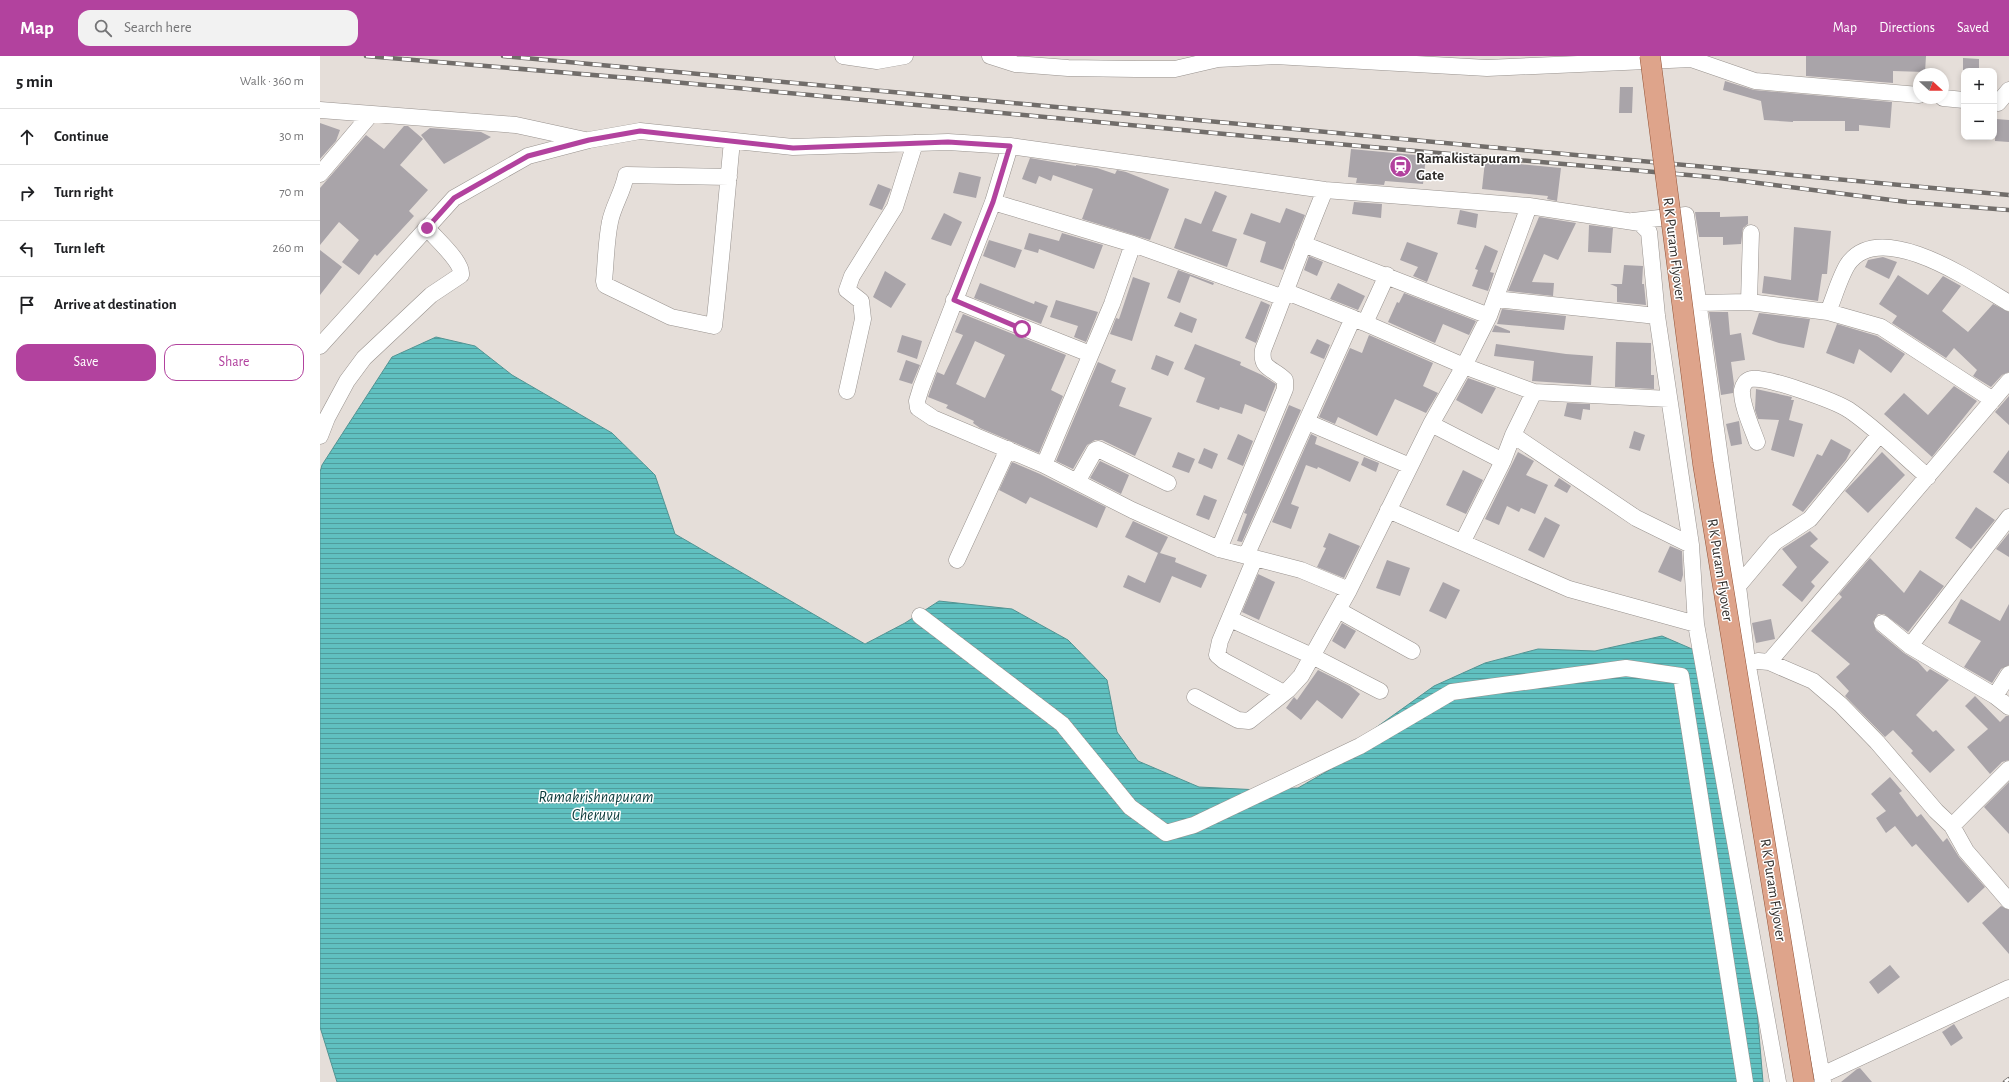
<!DOCTYPE html>
<meta charset="utf-8">
<style>
body{margin:0;font-family:"Alegreya Sans",sans-serif;background:#f2f2f2;color:#202124}
.controls{position:absolute;right:12px;top:12px;display:grid;overflow:hidden;border-radius:8px;box-shadow:0 2px 6px #0003}
.controls button{width:36px;height:36px;display:grid;place-items:center;padding:0;border:0;border-bottom:1px solid #e0e0e0;background:#fff;color:#202124;font:20px sans-serif}
.compass{position:absolute;left:1593px;top:12px;width:36px;height:36px;border-radius:50%;background:#fff;box-shadow:0 2px 6px #0003;rotate:111deg}
.stop{position:absolute;width:12px;height:12px;margin:-9px;border:3px solid #b2429e;border-radius:50%;background:#fff}
.stop.end{background:#b2429e;border-color:#fff;box-shadow:0 1px 4px #0008}
.list{margin:0;padding:0;list-style:none}
h2{display:flex;justify-content:space-between;align-items:center;height:52px;margin:0;padding:0 16px;font-size:17px}
h2 small{font-size:13px;font-weight:400;color:#757577}
.list li{display:grid;grid-template-columns:26px 1fr auto;gap:12px;align-items:center;box-sizing:border-box;height:56px;padding:0 16px;border-top:1px solid #e0e0e0}
.list b{display:block;font-size:15px;white-space:nowrap}
.list em{font-size:13px;font-style:normal;color:#757577}
.actions{display:flex;gap:8px;padding:12px 16px}
.actions a{flex:1;padding:9px 0;border:1px solid #b2429e;border-radius:12px;text-align:center;font-size:14px;color:#b2429e}
.actions .main{background:#b2429e;color:#fff}
.icon{flex:none;width:22px;height:22px;fill:none;stroke:currentColor;stroke-width:2;stroke-linecap:round;stroke-linejoin:round}
.map{position:relative;flex:none;width:1689px;height:1026px;overflow:hidden}
header{display:flex;align-items:center;gap:24px;box-sizing:border-box;height:56px;padding:0 20px;background:#b2429e;color:#fff}
header strong{font-size:19px}
nav{display:flex;gap:22px;margin-inline-start:auto;font-size:14px}
.search{width:280px;height:36px;background:#f2f2f2;display:flex;align-items:center;gap:10px;box-sizing:border-box;padding:0 14px;border-radius:12px;color:#757577;font-size:15px}
main{display:flex}
aside{flex:1;background:#fff}
.map>svg:first-child{display:block}
.water{fill:url(#water-rules);stroke:#529493}
.building{fill:#a9a4a9;fill-rule:evenodd}
.lines{fill:none;stroke-linecap:round;stroke-linejoin:round}
.minor-casing{stroke:#98928e;stroke-width:17}
.minor{stroke:#fff;stroke-width:16}
.rail-casing{stroke:#716d6a;stroke-width:4.5}
.rail{stroke:#fff;stroke-width:3;stroke-dasharray:9;stroke-linecap:butt}
.major-bridge-casing{stroke:#935337;stroke-width:21;stroke-linecap:butt}
.major-bridge{stroke:#dea48b;stroke-width:20}
.route{stroke:#b2429e;stroke-width:5}
.labels{text-anchor:middle;dominant-baseline:central;stroke-width:3;stroke-linejoin:round;paint-order:stroke}
.poi-label{font-size:15px;font-weight:bold;fill:#302d2b;stroke:#fff;text-anchor:start}
.street-label{font-size:15px;fill:#302d2b;stroke:#fff}
.water-label{font-size:16px;font-style:italic;fill:#0b3a3a;stroke:#fff}
</style>
<header>
<strong>Map</strong>
<div class="search"><svg class="icon" aria-label="search" viewBox="0 0 24 24"><circle cx="10" cy="10" r="6"/><path d="M15 15l6 6"/></svg>Search here</div>
<nav><a>Map</a><a>Directions</a><a>Saved</a></nav>
</header>
<main>
<aside>
<h2>5 min<small>Walk · 360 m</small></h2>
<ul class="list">
<li><svg class="icon" aria-label="ahead" viewBox="0 0 24 24"><path d="M12 20V5M6 11l6-6 6 6"/></svg><div><b>Continue</b></div><em>30 m</em></li>
<li><svg class="icon" aria-label="right" viewBox="0 0 24 24"><path d="M7 20v-9h11M14 6l5 5-5 5"/></svg><div><b>Turn right</b></div><em>70 m</em></li>
<li><svg class="icon" aria-label="left" viewBox="0 0 24 24"><path d="M17 20v-9H6M10 6l-5 5 5 5"/></svg><div><b>Turn left</b></div><em>260 m</em></li>
<li><svg class="icon" aria-label="arrive" viewBox="0 0 24 24"><path d="M6 21V4h12l-3 4 3 4H6"/></svg><div><b>Arrive at destination</b></div></li>
</ul>
<div class="actions"><a class="main">Save</a><a>Share</a></div>
</aside>
<div class="map">
<svg width="1689" height="1026" viewBox="0 0 1689 1026">
<defs>
<pattern id="water-rules" width="6" height="5" patternUnits="userSpaceOnUse"><rect width="6" height="5" fill="#60c0c0"/><path d="M0 2.5h6" fill="none" stroke="#509c9c"/></pattern>
</defs>
<rect width="100%" height="100%" fill="#e5ded9"/>
<path class="water" d="M116,281L155,290L192,319L292,377L335,419L355,478L545,588L585,567L619,545L692,553L748,584L787,624L797,676L818,705L879,731L940,734L978,732L1011,713L1047,678L1114,630L1165,607L1218,593L1275,595L1342,580L1379,596L1435,930L1443,1026H17L0,971V416L2,409L72,301Z"/>
<path class="building" d="M1486,0H1606L1605,16L1573,15V27L1486,20Z
M1643,2L1659,3V15H1643Z
M1405,25L1434,34L1572,46L1570,72L1539,69V75H1525V65H1473V66L1444,64L1441,45L1403,34Z
M1300,31H1313L1312,57H1299Z
M1676,63L1689,64V86L1675,85Z
M0,67L20,74L16,85L0,103Z
M84,70H88L103,83L80,109L108,134L89,155L94,160L57,200L55,198L39,219L22,206L39,184L19,166L0,189V132L46,79L64,93Z
M110,72L161,76L171,81L124,108L101,79Z
M1031,93L1106,100L1103,128L1065,125L1064,129L1036,127L1037,122L1028,121Z
M710,102L756,110V109L777,112L795,118L797,114L806,116L849,133L830,184L762,163L773,133L733,119L731,125L719,120L716,128L702,123Z
M1165,105L1241,112L1237,145L1227,143L1228,140L1162,133Z
M639,116L661,121L656,142L633,137Z
M558,128L571,133L562,154L549,149Z
M895,135L907,140L892,175L917,183L907,211L854,192L865,162L881,168Z
M1034,146L1062,148L1061,162L1032,158Z
M966,152L985,159L963,214L940,206L946,186L923,178L931,157L960,167Z
M1140,154L1158,158L1156,172L1137,168Z
M1375,156H1400V161L1428,160V168L1423,172L1421,188L1403,189V181H1379Z
M624,157L642,166L631,190L611,183Z
M1219,161L1256,167L1238,204L1224,198L1212,226L1234,227L1233,240L1188,235Z
M1269,169L1293,172L1291,197L1268,196Z
M1474,171L1511,175L1507,218H1502L1498,245L1442,237L1444,220L1471,224Z
M709,177L739,185L742,177L783,189L774,213L719,193L718,197L704,193Z
M669,184L702,194L695,212L663,200Z
M1087,186L1118,197L1107,226L1093,220L1098,211L1080,204Z
M1165,189L1178,195L1170,216L1174,217L1168,235L1152,230L1158,214L1155,213Z
M0,194L22,211L0,239Z
M989,200L1003,206L997,220L984,214Z
M1563,201L1577,206L1569,223L1545,211L1548,204Z
M1304,209L1323,210L1322,228H1324L1326,249L1297,246V231L1290,228H1302Z
M858,214L894,227L893,229L870,220L860,247L847,242Z
M565,215L586,228L571,252L553,241Z
M1578,219L1608,239L1623,220L1641,230L1622,255L1648,276L1673,248L1689,256V316L1682,319L1671,331L1653,320L1657,314L1634,292L1626,302L1572,267L1577,260L1559,248Z
M813,221L830,227L812,285L790,278L796,262L799,263Z
M660,227L714,248L715,245L728,250L721,268L654,242Z
M1018,227L1045,240L1038,254L1010,243Z
M1084,237L1156,265L1149,279L1123,268L1115,287L1068,266L1077,246L1079,247Z
M736,244L778,256L766,286L754,281L758,270L730,261Z
M941,245L950,249L936,287L925,282Z
M1182,253L1246,260L1244,274L1177,268Z
M860,256L877,263L872,277L854,270Z
M1389,256H1408L1410,279L1421,277L1425,304L1411,306L1414,328L1413,337L1401,339Z
M1439,257L1490,263L1484,292L1459,287L1432,278Z
M643,258L746,299L731,334L743,340L719,397L660,372L653,367L654,365L626,352L628,349L608,341L617,316L624,319L643,279L635,276ZM655,285L685,299L665,342L636,328Z
M1517,268L1557,280L1585,298L1571,317L1539,293L1534,308L1506,297Z
M1175,269L1190,275V277L1172,276Z
M582,279L602,285L597,303L577,296Z
M1049,279L1113,307L1103,330L1118,337L1106,357L1075,343L1057,380L1018,361L1015,368L999,361L1030,292L1042,297Z
M997,283L1010,289L1004,303L990,297Z
M1296,286L1331,287V319H1334V333L1295,331Z
M875,288L921,306L920,309L942,319L956,328L945,356L925,348L922,358L900,351L899,354L876,346L885,322L864,313Z
M1176,288L1246,298L1273,300L1271,329L1212,325L1214,305L1174,300Z
M836,299L854,306L848,320L831,313Z
M586,304L600,309L592,328L579,324Z
M778,306L796,314L791,326L806,332L799,350L832,362L815,400L782,384H775L767,389L753,413L736,405Z
M1148,322L1176,332L1162,358L1136,344Z
M1634,330L1657,345L1612,401L1564,358L1584,337L1608,359Z
M1436,333L1472,341L1471,344H1474L1469,364L1483,368L1474,401L1451,394L1459,364L1438,363L1435,354Z
M1689,340V369L1675,356Z
M1247,347L1270,348V354L1263,353L1261,364L1244,360Z
M969,349L981,354L922,486L917,485L927,458L924,457Z
M1419,365L1422,388L1411,390L1406,368Z
M1314,375L1325,379L1320,395L1309,392Z
M918,378L933,385L923,410L907,403Z
M991,378L997,381L995,388L1039,406L1030,426L998,411L997,413L986,409L971,448L979,451L971,473L952,466Z
M1511,383L1531,394L1526,404L1483,456L1472,449L1497,398L1502,400Z
M884,392L898,398L892,413L878,407Z
M1689,394V428L1673,416Z
M858,396L875,403L869,417L852,411Z
M1198,396L1214,405L1206,419L1228,429L1215,458L1201,452L1199,456L1187,450L1179,469L1165,463Z
M1562,396L1585,419L1548,457L1525,435Z
M1044,401L1059,407L1056,416L1041,409Z
M780,405L809,419L801,438L770,422Z
M692,406L720,418L786,451L777,472L710,441L706,448L679,434Z
M1143,414L1163,424L1146,458L1126,449Z
M1239,422L1251,430L1247,437L1234,430Z
M884,439L897,444L889,464L876,459Z
M1656,451L1675,464L1651,493L1635,482Z
M1225,461L1240,469L1224,502L1208,494Z
M813,465L848,481L840,497L856,502L855,506L887,519L881,532L852,520L840,547L803,531L808,519L825,527L838,497L805,481Z
M1490,475L1498,483L1490,490L1509,506L1491,526L1495,530L1482,546L1462,529L1477,511L1462,493Z
M1009,477L1040,490L1024,522L997,511L1006,492L1003,491Z
M1689,477V501L1676,493Z
M1350,490L1362,495L1363,519L1361,526L1338,516Z
M1550,502L1584,537L1600,514L1624,530L1588,576L1564,558H1558L1553,566L1556,574L1584,597L1598,606L1607,616L1610,613L1629,624L1596,659L1613,676L1616,674L1635,694L1610,717L1591,697L1593,695L1573,674L1565,681L1525,640L1529,635L1516,621L1530,608L1491,575L1522,541L1519,538Z
M1067,504L1090,512L1080,540L1056,532Z
M938,518L955,526L939,564L922,556Z
M1123,526L1140,534L1126,563L1109,555Z
M1641,543L1680,565L1689,548V609L1681,613L1672,627L1644,611L1661,585L1628,567Z
M1451,563L1455,583L1436,587L1432,567Z
M1022,567L1036,575L1025,593L1012,585Z
M998,614L1030,630L1040,638L1022,663L997,644L981,664L966,652L974,641L977,644Z
M1655,640L1680,666L1686,660H1689V704L1682,706L1670,718L1647,691L1668,673L1645,650Z
M1570,721L1582,735L1579,737L1597,761L1601,758L1623,786L1627,782L1639,801L1665,831L1648,847L1596,788L1592,791L1575,770L1566,777L1556,762L1566,755L1551,738Z
M1689,726V778L1664,751Z
M1681,850L1689,854V898L1662,867Z
M1570,909L1580,921L1558,938L1549,926Z
M1634,968L1643,982L1631,990L1622,976Z
M1540,1012L1552,1026H1521L1537,1013Z"/>
<g class="lines">
<defs>
<path id="minor" d="M523,0L557,5L585,0
M670,0L695,8L748,12L816,13H855L898,3L955,0L1167,12L1371,3L1435,25L1599,39
M1623,42L1644,44
M1678,47L1689,34
M0,54L196,69L265,84
M690,90L673,146L601,332L597,345L598,352L613,362L724,409L812,454L899,493L981,514L1029,534
M0,118L51,58
M409,121L306,119C303,136 293,150 290,166C286,185 286,206 284,225L285,229L351,261L394,270C401,209 406,147 412,85
M673,146L813,188L964,242
M1313,165L1366,159L1418,530L1427,605L1503,1026
M983,188L1169,260
M967,236L1045,267L1144,310L1214,336L1349,343
M1175,243L1337,260
M634,244L770,298
M1429,246L1431,177
M1377,247L1429,246L1508,256L1561,271L1673,344
M1508,256C1514,242 1520,220 1528,208C1561,161 1655,227 1689,247
M1045,267L1067,219
M0,290L134,142L208,100L269,84L320,75L473,91L628,86L690,90L1005,134L1209,150L1320,167L1329,176L1337,260L1371,489L1376,568L1458,1026
M527,335L543,263L541,245L527,234L532,220L575,151L595,87
M987,366L1090,410
M1111,368L1183,405
M1193,379L1316,462L1371,489
M0,380L7,362L27,325L44,302L111,239L141,219C143,206 116,183 107,172
M1437,386C1432,372 1421,348 1422,334C1423,329 1426,324 1431,323C1446,320 1515,345 1529,354C1557,373 1582,399 1608,421
M724,409L792,248L813,188
M757,426L775,394L778,393L848,427
M1068,454L1249,533L1376,568
M1143,485L1183,405L1193,379L1214,336
M899,493L965,333V324C954,312 940,314 943,294C964,241 983,187 1005,134
M926,500L1033,262
M935,502L900,585L897,599L904,605L964,637
M637,504L688,393
M1418,530L1455,486L1490,463L1559,379
M1018,554L1092,595
M600,560L742,668L810,751L846,777L874,769L1040,690L1132,636L1306,612L1361,620L1425,1026
M910,563L992,600L1060,635
M1562,567L1590,590L1675,640
M1590,590L1689,461
M1438,605L1449,606L1493,625L1521,649L1557,686L1616,755L1632,770L1646,795L1689,845
M1449,606L1689,325
M1689,618L1675,640L1689,651
M875,641L918,664L929,665L968,634L981,620L1029,534L1111,368L1144,310L1169,260L1209,150
M1632,770L1689,713
M1502,1019L1689,932"/>
</defs>
<use href="#minor" class="minor-casing"/>
<use href="#minor" class="minor"/>
<defs>
<path id="rail" d="M46,0L321,23L926,80L1391,121L1587,146L1689,154
M183,0L1689,139
M1685,1026L1689,1023"/>
</defs>
<use href="#rail" class="rail-casing"/>
<use href="#rail" class="rail"/>
<defs>
<path id="major-bridge" d="M1330,0L1383,408L1484,1026"/>
</defs>
<use href="#major-bridge" class="major-bridge-casing"/>
<use href="#major-bridge" class="major-bridge"/>
</g>
<g class="lines">
<path class="route" d="M107,172L134,142L208,100L269,84L320,75L473,92L628,86L690,90L673,146L634,244L702,273"/>
</g>
<defs>
<symbol id="station-disc" viewBox="-11 -11 22 22"><circle r="9.5" fill="#b2429e" stroke="#fff"/><path d="M-3-6H3Q5-6 5-4V2Q5 4 3 4L4.5 6H3L1.5 4h-3L-3 6H-4.5L-3 4Q-5 4-5 2V-4Q-5-6-3-6ZM-3.5-4v3h7v-3ZM-3.5 1v1.5H-2V1ZM2 1v1.5H3.5V1Z" fill="#fff"/></symbol>
</defs>
<g fill-rule="evenodd">
<use href="#station-disc" x="1068" y="98" width="25" height="25"/>
</g>
<g class="labels">
<g class="poi-label">
<text x="1096" y="102">Ramakistapuram<tspan x="1096" dy="17">Gate</tspan></text>
</g>
<g class="street-label">
<text transform="translate(1354 193) rotate(83)">R K Puram Flyover</text>
<text transform="translate(1400 514) rotate(81)">R K Puram Flyover</text>
<text transform="translate(1453 834) rotate(81)">R K Puram Flyover</text>
</g>
<g class="water-label">
<text x="276" y="741">Ramakrishnapuram<tspan x="276" dy="18">Cheruvu</tspan></text>
</g>
</g>
</svg>
<div class="controls">
<button>+</button>
<button>−</button>
</div>
<svg class="compass" viewBox="-18 -18 36 36"><path d="M0-13l5 13h-10z" fill="#e53935"/><path d="M0 13l5-13h-10z" fill="#757577"/></svg>
<div class="stop" style="left:702px;top:273px"></div>
<div class="stop end" style="left:107px;top:172px"></div>
</div>
</main>
